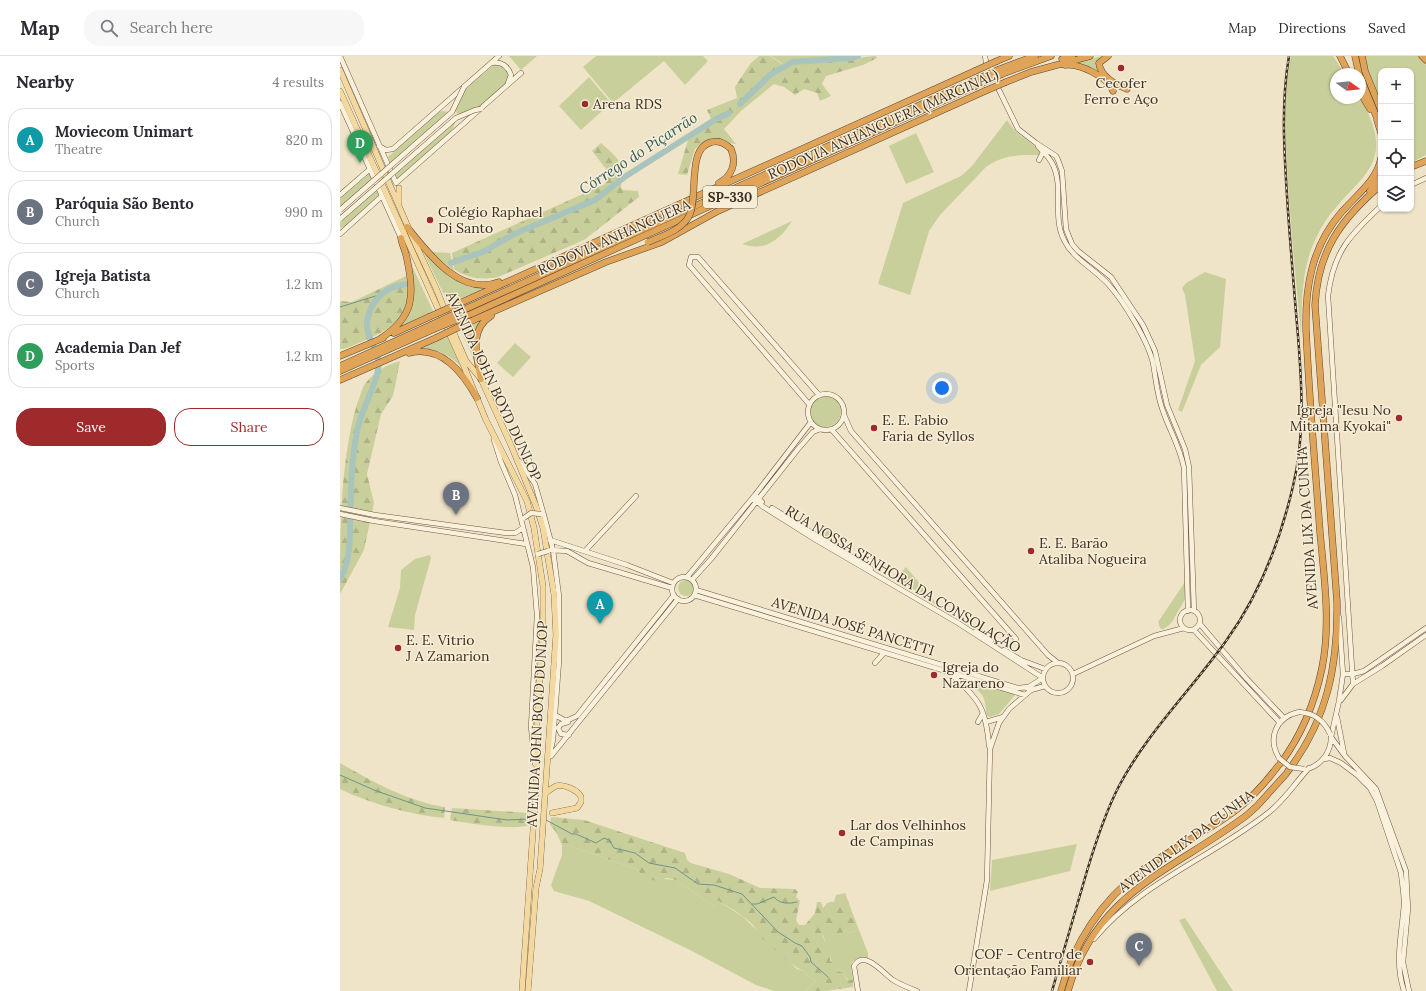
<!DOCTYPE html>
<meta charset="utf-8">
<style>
body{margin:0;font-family:Lora,serif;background:#f7f7f7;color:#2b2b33}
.controls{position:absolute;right:12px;top:12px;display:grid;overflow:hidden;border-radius:8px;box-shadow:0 1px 3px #0004}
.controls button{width:36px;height:36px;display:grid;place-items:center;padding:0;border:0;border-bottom:1px solid #e1e1e2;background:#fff;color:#2b2b33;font:20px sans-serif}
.compass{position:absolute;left:990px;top:12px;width:36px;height:36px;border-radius:50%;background:#fff;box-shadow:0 1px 3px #0004;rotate:105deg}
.you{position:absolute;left:602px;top:332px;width:14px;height:14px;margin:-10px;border:3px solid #fff;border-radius:50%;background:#1a73e8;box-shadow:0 0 0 6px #1a73e833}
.badge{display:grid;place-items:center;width:26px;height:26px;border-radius:50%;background:#9e2a2b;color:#fff;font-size:13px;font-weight:700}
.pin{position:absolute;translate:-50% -33px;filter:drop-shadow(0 1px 2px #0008)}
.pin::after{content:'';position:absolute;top:21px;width:14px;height:12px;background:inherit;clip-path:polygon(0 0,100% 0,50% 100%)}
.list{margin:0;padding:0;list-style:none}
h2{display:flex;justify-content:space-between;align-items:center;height:52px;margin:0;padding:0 16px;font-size:17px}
h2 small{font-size:13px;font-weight:400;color:#7c7c81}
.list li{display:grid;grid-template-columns:26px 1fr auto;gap:12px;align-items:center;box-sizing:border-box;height:64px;margin:0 8px 8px;padding:0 8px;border:1px solid #e1e1e2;border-radius:16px}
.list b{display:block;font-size:15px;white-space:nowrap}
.list p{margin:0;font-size:13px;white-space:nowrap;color:#7c7c81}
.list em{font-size:13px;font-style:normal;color:#7c7c81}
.actions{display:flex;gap:8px;padding:12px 16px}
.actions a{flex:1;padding:9px 0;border:1px solid #9e2a2b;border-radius:16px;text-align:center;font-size:14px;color:#9e2a2b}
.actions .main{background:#9e2a2b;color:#fff}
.icon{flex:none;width:22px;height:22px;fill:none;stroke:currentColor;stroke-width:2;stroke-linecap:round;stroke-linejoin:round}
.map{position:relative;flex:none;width:1086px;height:935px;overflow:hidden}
header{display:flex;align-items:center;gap:24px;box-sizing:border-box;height:56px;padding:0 20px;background:#fff;border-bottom:1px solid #e1e1e2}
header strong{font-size:19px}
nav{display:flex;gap:22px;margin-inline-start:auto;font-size:14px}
.search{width:280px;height:36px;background:#f7f7f7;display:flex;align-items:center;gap:10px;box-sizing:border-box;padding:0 14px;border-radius:16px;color:#7c7c81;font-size:15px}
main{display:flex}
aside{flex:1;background:#fff}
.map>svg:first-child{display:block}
.green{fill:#c9cf9b}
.forest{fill:url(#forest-firs)}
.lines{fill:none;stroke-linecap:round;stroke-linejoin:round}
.stream{stroke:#6f938a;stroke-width:1}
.river{stroke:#a9c4bc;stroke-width:6}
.secondary-casing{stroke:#6f573f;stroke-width:5.5}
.primary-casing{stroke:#5b4430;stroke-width:6}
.highway-casing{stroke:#5b4430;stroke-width:7}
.secondary{stroke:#faf1dc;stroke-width:4.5}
.primary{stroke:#f3d9a0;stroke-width:5.5}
.highway{stroke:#e0a458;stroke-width:6}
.rail-casing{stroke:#3d2e20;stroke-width:2.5}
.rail{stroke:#f7eed8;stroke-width:1;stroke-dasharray:3;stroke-linecap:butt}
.secondary-bridge-casing{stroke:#6f573f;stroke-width:5.5;stroke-linecap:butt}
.highway-bridge-casing{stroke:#5b4430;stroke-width:7;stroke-linecap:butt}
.secondary-bridge{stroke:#faf1dc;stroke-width:4.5}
.highway-bridge{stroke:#e0a458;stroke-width:6}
.poi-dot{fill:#9e2a2b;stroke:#f7eed8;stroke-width:1.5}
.labels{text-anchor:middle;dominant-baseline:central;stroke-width:3;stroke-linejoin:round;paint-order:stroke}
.shield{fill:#f7eed8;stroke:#756857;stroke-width:1}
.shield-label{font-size:13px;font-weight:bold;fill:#3d2e20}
.poi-label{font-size:14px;fill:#3d2e20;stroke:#f7eed8;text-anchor:start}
.street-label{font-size:14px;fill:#3d2e20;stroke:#f7eed8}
.water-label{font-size:15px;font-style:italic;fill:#2f5d5a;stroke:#f7eed8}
</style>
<header>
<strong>Map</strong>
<div class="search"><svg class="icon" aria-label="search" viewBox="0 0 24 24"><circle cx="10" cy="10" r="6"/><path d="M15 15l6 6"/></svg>Search here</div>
<nav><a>Map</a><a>Directions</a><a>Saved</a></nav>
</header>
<main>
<aside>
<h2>Nearby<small>4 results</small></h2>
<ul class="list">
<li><span class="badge" style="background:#0f9aa8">A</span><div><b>Moviecom Unimart</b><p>Theatre</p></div><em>820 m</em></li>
<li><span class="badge" style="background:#6b7280">B</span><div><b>Paróquia São Bento</b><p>Church</p></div><em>990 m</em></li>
<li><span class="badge" style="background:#6b7280">C</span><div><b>Igreja Batista</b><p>Church</p></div><em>1.2 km</em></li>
<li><span class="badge" style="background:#2e9e5b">D</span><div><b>Academia Dan Jef</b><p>Sports</p></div><em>1.2 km</em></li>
</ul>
<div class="actions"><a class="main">Save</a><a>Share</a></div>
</aside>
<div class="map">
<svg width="1086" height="935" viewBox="0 0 1086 935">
<defs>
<pattern id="forest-firs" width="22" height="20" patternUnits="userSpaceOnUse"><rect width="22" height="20" fill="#c9cf9b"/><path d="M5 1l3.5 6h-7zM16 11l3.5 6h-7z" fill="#aeb285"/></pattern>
</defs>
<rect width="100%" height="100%" fill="#f0e4c8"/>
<path class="green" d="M169,0H197L181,14Z
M256,0H363L368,5L345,29L324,5L273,47L243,11Z
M431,0H512C490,6 464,0 443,8Z
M762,0L757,7L764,21L734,7Z
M951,0H993L1005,18H996V42H1020C1065,118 1005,122 977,180C961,211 962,245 961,279C956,223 950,168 947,112C945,75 943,37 951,0Z
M1024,0H1078L1086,9V99L1071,107V15H1041V50L1026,12Z
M158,7L168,15L169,24L140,52L119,59L114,54L125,33L155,8Z
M249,21L271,47L241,74L219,50Z
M102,55L110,56L51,107L48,101L97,57Z
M116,64L113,73L57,124L54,117Z
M667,64L676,76L701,95V99C679,99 664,98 646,111L600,159L589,175L570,239L538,228L563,147L621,120L632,110Z
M576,77L594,116L566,128L549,90Z
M30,117L32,125L0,153V142Z
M36,133L39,139L5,170L0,172V164Z
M452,165C440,184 425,196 402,188Z
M80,189L113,220L148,232L108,247Z
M91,196L110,197L114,215Z
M72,210L93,255L61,270C76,251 74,233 72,210Z
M865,216L886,223L880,291L861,309L842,356L838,354L855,305L845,239L842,232L846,227Z
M142,264L139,270L136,309L121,275Z
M108,281L123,313C111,299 98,293 80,292Z
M175,287L191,301L173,321L157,307Z
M469 355a16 16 0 1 1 32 0a16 16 0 1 1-32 0Z
M488,472L511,498L482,479Z
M90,499L91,502L75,559L74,574L48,571L60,532L61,514L75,503Z
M566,511L599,551L556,522Z
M338 532a8 8 0 1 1 16 0a8 8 0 1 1-16 0Z
M845,526L847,527C847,542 845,544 837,557C833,565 832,568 823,573L820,572L818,566Z
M628,624L674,638L675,639L659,658L650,661L647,660C644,638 645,640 628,627Z
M737,788L730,815L650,835L652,804Z
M222,789H227L296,813L304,821L336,824L376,852L374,842L403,861L457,913L464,915L467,919L475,924L474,927L466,935H434L416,929L350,894L249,845L214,835L211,829L222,799Z
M845,862L893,935H877L839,864Z
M506,874L509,877L519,874L528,897V902L520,901L512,906L511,912L513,924H508L504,919L505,917L495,915C489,903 489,890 482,878L498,879Z"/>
<path class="forest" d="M419,0H430L445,10C463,5 483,8 502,5C513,4 524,0 536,0L537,2L523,9L486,20L482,28L491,40L480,45L477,37L464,33L455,39L444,31L434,28L401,55L384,73L396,88C389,88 384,84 378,83C369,82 361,88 355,93L347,119L338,118L348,84L373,67L367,54L397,42L395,31L410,8Z
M261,87C280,104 284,106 281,132L283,134L298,135L299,141L244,184L158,221C142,224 128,223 114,213L112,197L265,128L270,118L252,95Z
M66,220C73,258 56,272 23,285C16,288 8,293 0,293V245L12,246Z
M60,305L55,331L53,340L41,358L27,418L34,447L24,494L0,538C0,477 0,405 17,348C20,342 21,334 25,328C34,316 46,309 60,305Z
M0,707C33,726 67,745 105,751L104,762C72,759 28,747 0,733Z
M112,752L190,757L189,769C175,775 126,767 110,764Z
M211,761L244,764L345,797L347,804L351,807L389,818L420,832L455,833L458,836L456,841L460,845L456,864L459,869H465L475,857L477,846H481L483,852L487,847L494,846L496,839L505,837L519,874L509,877L506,874L498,879H482L490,895V905L495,908L496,915L505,917L504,919L507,924H513V931L486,935H466L474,927L475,924L467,919L464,915C453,912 431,889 419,880C417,866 387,850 375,843L376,852L336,824L327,822L316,825L304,821L296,813L227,789H222L216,776L210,769Z"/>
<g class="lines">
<path class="stream" d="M0,251L39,239
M0,719L34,734L85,752L167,764L191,763
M206,764L232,778H236L256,787L264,782L269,784L274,792L295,797L309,807L335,812L358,828L374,829L402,838L438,876L455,887L462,890L470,901L471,906L488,921
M412,848H417L434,841C440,848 448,848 457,846"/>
<path class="river" d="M400,48L430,19L452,6L510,2L518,0
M111,207L145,195L174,178L255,144L286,120L376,63L389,57
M0,523C10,506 10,487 10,468C11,436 11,402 18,371C23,351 34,334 38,314C41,300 31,289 28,276C24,260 34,241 49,233C54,230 60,230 66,228"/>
<defs>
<path id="secondary" d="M0,0L56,127L181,17
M645,0L646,6
M151,7C161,5 168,10 171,19L168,27
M659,34L678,73L696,87L716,100L718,104L722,115L726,173L732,188L738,195L771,221L803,269L815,295L827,349L845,393L849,411L854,555
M0,47L61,182
M39,90L46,94L53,93L159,0
M698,90C703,96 710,102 713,109C724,132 712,160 724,184C733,203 755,213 769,229C784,246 808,285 813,307C816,323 817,340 823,355C830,375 840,391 844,412L848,555
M699,104L703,96
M1071,129L1086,122
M0,139L30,113
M0,178L42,140
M468 356a18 18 0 1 1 36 0a18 18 0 1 1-36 0Z
M469,348L349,209L351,201H358L479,339
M504,359L511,375L708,599L718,607
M491,373L676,583
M154,384L161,406L175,439L193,511L197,559L191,671L195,708
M189,404L193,422
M179,405L195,428L205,463L213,494L219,540V605L213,684L209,701
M415,439L422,446
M413,442L422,450L476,484L618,567L703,622
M0,452L35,459L166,477H175L183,472
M432,452L531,513
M0,458L34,465L186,488
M210,484L287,509L333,527
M211,494L227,495L248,507L332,532
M245,495L296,440
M347,521L415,439L471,366
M332 533a12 12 0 1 1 24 0a12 12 0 1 1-24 0Z
M352,524L371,503L458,393L473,376L480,373
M356,534L678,632L688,631
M354,539L685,639
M840 564a10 10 0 1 1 20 0a10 10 0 1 1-20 0Z
M860,568L906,622L944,662
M854,574L940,667
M636,575L651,585
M664,594L681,604L705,613
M703 622a15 15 0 1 1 30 0a15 15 0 1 1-30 0Z
M535,607L544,597
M611,618C639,643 646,652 649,690
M733,618L814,580L844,572
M1003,618H1013L1024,615L1086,572
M1013,628L988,240C993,196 1010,179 1041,150
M687,632L703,622
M1001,644L1013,628L1042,610L1086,579
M215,659L226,665L237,660L334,539
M997,661L1004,697
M228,666L221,668L218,672L221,678L229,679
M638,666L643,657
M646,666L663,661
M991,681L1005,700L1036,733L1066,815L1068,853L1063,906L1069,935
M991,681L999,645L1003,618L999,561
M211,700L338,543
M939,702C927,682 936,661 959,656
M984,703L990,702L1001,707L1017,719L1030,732L1037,745L1061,817C1062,827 1064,838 1064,848C1062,878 1054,905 1064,935
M968,713C982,708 991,696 991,681
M754,883C800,827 872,801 928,757C944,745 955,727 969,712
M518,935L514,910C524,892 545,919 553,924C561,929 569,932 577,935
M629,935L647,824L650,693L659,667L669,653L691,634L705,630"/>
<path id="primary" d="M0,14L75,187L96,232L116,282L126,305L141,323L170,387L196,450L203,472L214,538L216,579L200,813L196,832L188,935
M0,35L123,308L146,364L187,445L194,472L203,530V573L197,668V717L182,935
M59,147V132
M205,738C208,735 212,732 216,730C224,728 238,734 241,741V746L237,752L212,757"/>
<path id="highway" d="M768,0L759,7C760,20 776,29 787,33
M1000,0L1009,18
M1015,0L1019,18
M1022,0L1025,15L1041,54
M1082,0L1086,4
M722,3L732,0
M657,5L669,0
M725,9C739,7 768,21 773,35
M660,13L695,0
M662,18L711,0
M1020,21L1039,67
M666,26L691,16L750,0
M1020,36L1030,53
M1037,64L1041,77
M1071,111L1086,105
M379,127C392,120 397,107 391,93
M1030,135L1041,120
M67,171C88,197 120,241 159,226
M118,248L635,15
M121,255L640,22
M131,258L649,24
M127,267L266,206L322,186L378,155L645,35
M54,277L89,261
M40,283C74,261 75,240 67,203C66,196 62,189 61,182
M69,297C102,289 123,317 137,342
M0,300L43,282
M0,310L91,269
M0,315L94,273
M141,323C137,302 128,274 151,260
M0,324L96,282
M940,708C961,680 975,646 982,612C991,568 984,520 980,476C975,408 969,341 966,273C965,231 972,191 1000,158C1014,141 1037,125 1041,102
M948,715C987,664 998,610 997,546L975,249C978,195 1000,164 1041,129
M721,935C733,888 762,844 801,815C831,792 866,777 896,754C912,742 926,726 938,710
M728,935C756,835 833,815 907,759L917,750L946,718"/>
</defs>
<use href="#secondary" class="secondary-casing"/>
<use href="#primary" class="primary-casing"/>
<use href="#highway" class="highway-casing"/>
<use href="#secondary" class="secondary"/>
<use href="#primary" class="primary"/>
<use href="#highway" class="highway"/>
<defs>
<path id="rail" d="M712,935C724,895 735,855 747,815C756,785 765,757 779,730C807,677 851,634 886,585C920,538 940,486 953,430C965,381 962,330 958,280C954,233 950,187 947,140C944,93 941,47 949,0"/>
</defs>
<use href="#rail" class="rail-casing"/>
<use href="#rail" class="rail"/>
<defs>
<path id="secondary-bridge" d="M0,154L112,56L124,31
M0,163L116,62L135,54L141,53
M184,462L191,457L201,458
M198,498L208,495
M959,656C974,657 984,664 990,678
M939,702L950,711L964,713"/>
<path id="highway-bridge" d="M635,15L657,5
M640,22L660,13
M649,24L662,18
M645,35L666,26
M308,186C322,180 342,174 349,160C359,141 346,91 372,86C379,84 385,87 391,93
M89,261L118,248
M91,269L121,255
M94,273L131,258
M96,282L127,267"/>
</defs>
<use href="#secondary-bridge" class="secondary-bridge-casing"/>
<use href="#highway-bridge" class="highway-bridge-casing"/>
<use href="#secondary-bridge" class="secondary-bridge"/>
<use href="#highway-bridge" class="highway-bridge"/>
</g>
<g class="poi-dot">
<circle cx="781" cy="12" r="4"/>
<circle cx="245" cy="48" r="4"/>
<circle cx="90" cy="164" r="4"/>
<circle cx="1059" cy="362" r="4"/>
<circle cx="534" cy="372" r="4"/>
<circle cx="691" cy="495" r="4"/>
<circle cx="58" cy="592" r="4"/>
<circle cx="594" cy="619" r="4"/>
<circle cx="502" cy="777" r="4"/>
<circle cx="750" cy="906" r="4"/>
</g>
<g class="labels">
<rect class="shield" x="363" y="130" width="54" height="22" rx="3"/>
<g class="shield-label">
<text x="390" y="141">SP-330</text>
</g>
<g class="poi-label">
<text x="781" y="27" text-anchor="middle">Cecofer<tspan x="781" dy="16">Ferro e Aço</tspan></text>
<text x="253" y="48">Arena RDS</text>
<text x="98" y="156">Colégio Raphael<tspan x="98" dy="16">Di Santo</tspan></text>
<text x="1051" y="354" text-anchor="end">Igreja "Iesu No<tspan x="1051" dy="16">Mitama Kyokai"</tspan></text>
<text x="542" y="364">E. E. Fabio<tspan x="542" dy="16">Faria de Syllos</tspan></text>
<text x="699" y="487">E. E. Barão<tspan x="699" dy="16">Ataliba Nogueira</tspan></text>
<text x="66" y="584">E. E. Vitrio<tspan x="66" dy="16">J A Zamarion</tspan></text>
<text x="602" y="611">Igreja do<tspan x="602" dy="16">Nazareno</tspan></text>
<text x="510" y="769">Lar dos Velhinhos<tspan x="510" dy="16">de Campinas</tspan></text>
<text x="742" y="898" text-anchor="end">COF - Centro de<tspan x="742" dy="16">Orientação Familiar</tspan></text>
</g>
<g class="street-label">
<text transform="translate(543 68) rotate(-24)">RODOVIA ANHANGUERA (MARGINAL)</text>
<text transform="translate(274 181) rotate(-24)">RODOVIA ANHANGUERA</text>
<text transform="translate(154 330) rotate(65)">AVENIDA JOHN BOYD DUNLOP</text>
<text transform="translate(967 472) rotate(-94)">AVENIDA LIX DA CUNHA</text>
<text transform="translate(563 523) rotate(31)">RUA NOSSA SENHORA DA CONSOLAÇÃO</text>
<text transform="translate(513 570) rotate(17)">AVENIDA JOSÉ PANCETTI</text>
<text transform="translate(197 668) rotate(-87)">AVENIDA JOHN BOYD DUNLOP</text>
<text transform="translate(846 785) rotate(-36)">AVENIDA LIX DA CUNHA</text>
</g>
<g class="water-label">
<text transform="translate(298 97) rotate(-33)">Córrego do Piçarrão</text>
</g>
</g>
</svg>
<div class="controls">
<button>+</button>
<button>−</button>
<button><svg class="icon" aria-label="locate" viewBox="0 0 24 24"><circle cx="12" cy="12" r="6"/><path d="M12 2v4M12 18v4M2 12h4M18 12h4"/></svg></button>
<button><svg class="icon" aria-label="layers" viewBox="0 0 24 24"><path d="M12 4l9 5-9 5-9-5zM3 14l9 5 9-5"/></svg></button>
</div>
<svg class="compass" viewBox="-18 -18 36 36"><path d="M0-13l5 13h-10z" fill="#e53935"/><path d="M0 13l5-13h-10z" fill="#7c7c81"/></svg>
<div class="you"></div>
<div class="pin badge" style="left:260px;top:568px;background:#0f9aa8">A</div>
<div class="pin badge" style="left:116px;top:459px;background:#6b7280">B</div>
<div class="pin badge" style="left:799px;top:910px;background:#6b7280">C</div>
<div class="pin badge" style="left:20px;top:107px;background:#2e9e5b">D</div>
</div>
</main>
